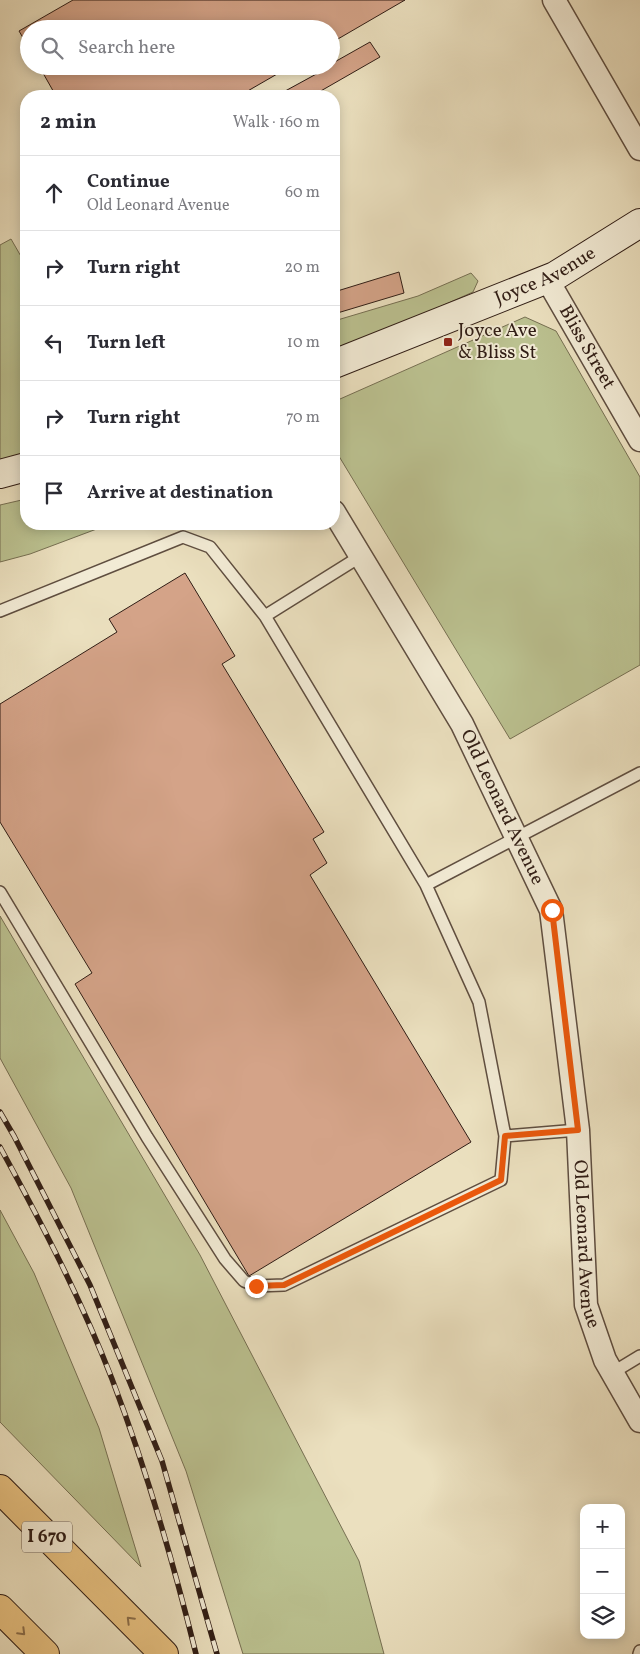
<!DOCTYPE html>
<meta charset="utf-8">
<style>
body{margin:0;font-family:Vollkorn,serif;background:#f2f2f3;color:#2b2b33}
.controls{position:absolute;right:15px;bottom:15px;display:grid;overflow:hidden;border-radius:10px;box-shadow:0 2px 12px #0003}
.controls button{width:45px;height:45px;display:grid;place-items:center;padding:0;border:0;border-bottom:1px solid #e1e1e2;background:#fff;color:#2b2b33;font:25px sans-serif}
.stop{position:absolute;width:15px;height:15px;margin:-11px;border:4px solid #ea580c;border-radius:50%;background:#fff}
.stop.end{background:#ea580c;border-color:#fff;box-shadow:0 1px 5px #0008}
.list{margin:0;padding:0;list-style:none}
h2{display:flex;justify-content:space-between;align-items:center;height:65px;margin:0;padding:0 20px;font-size:21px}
h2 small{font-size:16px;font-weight:400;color:#7c7c81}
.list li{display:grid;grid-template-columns:32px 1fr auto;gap:15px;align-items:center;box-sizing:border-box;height:75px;padding:0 20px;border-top:1px solid #e1e1e2}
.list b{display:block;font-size:19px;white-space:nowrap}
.list p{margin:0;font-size:16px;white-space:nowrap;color:#7c7c81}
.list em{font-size:16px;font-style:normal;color:#7c7c81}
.icon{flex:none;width:28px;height:28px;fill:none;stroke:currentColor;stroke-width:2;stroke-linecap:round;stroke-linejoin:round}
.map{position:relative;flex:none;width:640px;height:1654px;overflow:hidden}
.search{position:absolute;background:#fff;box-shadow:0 2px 12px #0003;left:20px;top:20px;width:320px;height:55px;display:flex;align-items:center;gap:12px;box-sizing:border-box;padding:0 18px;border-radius:28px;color:#7c7c81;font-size:19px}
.panel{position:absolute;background:#fff;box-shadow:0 2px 12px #0003;left:20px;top:90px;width:320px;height:440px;border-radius:20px}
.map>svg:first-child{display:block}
.green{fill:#bbc190;stroke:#766f52}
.building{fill:#d4a388;stroke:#301d15}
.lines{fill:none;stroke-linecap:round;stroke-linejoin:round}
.lane-casing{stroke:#5f4e40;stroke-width:14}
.street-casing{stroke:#5f4e40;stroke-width:25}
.secondary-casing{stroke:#301d15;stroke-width:30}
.highway-casing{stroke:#301d15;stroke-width:30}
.lane{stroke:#f2ebd5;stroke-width:11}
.street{stroke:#f2ebd5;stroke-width:22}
.secondary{stroke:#f2ebd5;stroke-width:28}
.highway{stroke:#e6c080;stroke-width:28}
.rail-casing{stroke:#301d15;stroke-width:5.5}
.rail{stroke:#f2ebd5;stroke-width:4;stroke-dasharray:11;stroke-linecap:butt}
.oneway{stroke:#8b6e4a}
.route{stroke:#ea580c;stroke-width:6}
.poi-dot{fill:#8f2418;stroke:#f2ebd5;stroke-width:2}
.labels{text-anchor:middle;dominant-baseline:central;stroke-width:4;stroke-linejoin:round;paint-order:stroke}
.shield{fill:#f2ebd5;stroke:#6a5b4f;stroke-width:1}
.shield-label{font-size:18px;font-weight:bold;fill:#301d15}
.street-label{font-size:19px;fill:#301d15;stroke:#f2ebd5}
.poi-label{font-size:19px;fill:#301d15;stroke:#f2ebd5;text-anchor:start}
</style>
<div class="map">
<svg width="640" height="1654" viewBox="0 0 640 1654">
<rect width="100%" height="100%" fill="#ebe0bf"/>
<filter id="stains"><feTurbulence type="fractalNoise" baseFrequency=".004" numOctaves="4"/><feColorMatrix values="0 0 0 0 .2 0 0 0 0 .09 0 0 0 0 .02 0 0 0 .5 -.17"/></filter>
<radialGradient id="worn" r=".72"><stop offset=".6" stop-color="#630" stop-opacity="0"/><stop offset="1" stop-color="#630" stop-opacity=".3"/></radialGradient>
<path class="green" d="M11,239L26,265V454L0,460V245Z
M471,273L478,281L473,292L334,354V321L418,296Z
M525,317L556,331L640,477V665L510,739L334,448V405L340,399Z
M26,499V524H110L30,554L0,562V505Z
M0,916L200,1255L359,1561L384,1654H243L186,1471L71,1188L0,1058Z
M0,1210L34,1273L99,1428L141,1567L0,1422Z"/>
<path class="building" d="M73,0H405L331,43V29H29V48L19,31Z
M370,42L380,57L312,96H276L331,66V64Z
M39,66H291L239,96H56Z
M399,272L404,293L334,314V292Z
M185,573L235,656L222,664L324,832L313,839L327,863L310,875L471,1142L249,1276L75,984L92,973L0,822V704L117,632L109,619Z"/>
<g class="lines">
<defs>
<path id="lane" d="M0,611L183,537L210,547L265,616L361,556
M265,616L426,885L640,773
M426,885L479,1002L505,1136
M0,892L147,1137L225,1259L244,1281L256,1286L284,1285L501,1180L505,1136L578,1130
M612,1373L640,1356
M639,1654L640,1651"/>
<g id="street">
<path d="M554,0L640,149"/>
<path id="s1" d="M547,279L640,440"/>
<path id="s2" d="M334,512L462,724L551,910L578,1130L586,1305L605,1360L640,1421"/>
</g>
<g id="secondary">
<path id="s3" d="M334,364L555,276L640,223"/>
<path d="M0,474L26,467"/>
</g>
<path id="highway" d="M0,1489L164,1654
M0,1609L45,1654"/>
</defs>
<use href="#lane" class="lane-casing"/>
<use href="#street" class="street-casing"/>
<use href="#secondary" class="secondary-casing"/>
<use href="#highway" class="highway-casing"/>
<use href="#lane" class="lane"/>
<use href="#street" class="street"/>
<use href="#secondary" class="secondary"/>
<use href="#highway" class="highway"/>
<defs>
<path id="rail" d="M0,1112L14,1136L90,1285L162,1461L217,1654
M0,1147C41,1222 81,1299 112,1379C146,1468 173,1561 196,1654"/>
</defs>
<use href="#rail" class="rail-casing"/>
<use href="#rail" class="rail"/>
</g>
<defs><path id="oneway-chevron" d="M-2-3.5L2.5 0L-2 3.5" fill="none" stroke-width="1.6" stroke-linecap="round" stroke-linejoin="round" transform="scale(1.25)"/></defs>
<g class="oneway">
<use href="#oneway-chevron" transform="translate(130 1620) rotate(-135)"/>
<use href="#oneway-chevron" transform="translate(22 1632) rotate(45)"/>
</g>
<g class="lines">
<path class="route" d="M256,1286L284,1285L501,1180L505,1136L578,1130L552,910"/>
</g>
<rect class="poi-dot" x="443" y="337" width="10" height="10" rx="2.5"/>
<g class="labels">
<rect class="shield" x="22" y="1521.5" width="50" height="31" rx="4"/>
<g class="shield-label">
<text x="47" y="1537">I 670</text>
</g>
<g class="street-label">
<text stroke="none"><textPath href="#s3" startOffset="229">Joyce Avenue</textPath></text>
<text stroke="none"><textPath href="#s1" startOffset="79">Bliss Street</textPath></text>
<text stroke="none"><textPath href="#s2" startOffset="340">Old Leonard Avenue</textPath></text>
<text stroke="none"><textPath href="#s2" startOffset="790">Old Leonard Avenue</textPath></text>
</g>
<g class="poi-label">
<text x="458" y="331">Joyce Ave<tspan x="458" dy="22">&amp; Bliss St</tspan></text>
</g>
</g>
<rect width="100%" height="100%" filter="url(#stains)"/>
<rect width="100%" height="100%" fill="url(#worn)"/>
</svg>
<div class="controls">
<button>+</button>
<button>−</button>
<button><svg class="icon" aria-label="layers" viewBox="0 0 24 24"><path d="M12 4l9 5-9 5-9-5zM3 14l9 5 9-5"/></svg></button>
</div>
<div class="stop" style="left:552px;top:910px"></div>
<div class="stop end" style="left:256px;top:1286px"></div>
<div class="search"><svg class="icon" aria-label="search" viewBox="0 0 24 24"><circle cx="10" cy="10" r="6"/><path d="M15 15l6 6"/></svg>Search here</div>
<section class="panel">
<h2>2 min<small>Walk · 160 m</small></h2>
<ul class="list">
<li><svg class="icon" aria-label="ahead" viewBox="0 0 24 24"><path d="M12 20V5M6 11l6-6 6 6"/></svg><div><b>Continue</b><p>Old Leonard Avenue</p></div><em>60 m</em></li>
<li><svg class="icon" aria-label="right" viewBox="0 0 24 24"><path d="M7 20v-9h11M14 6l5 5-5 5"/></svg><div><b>Turn right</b></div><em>20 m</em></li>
<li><svg class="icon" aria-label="left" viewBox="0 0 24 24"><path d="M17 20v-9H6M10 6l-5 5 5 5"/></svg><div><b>Turn left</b></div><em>10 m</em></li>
<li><svg class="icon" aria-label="right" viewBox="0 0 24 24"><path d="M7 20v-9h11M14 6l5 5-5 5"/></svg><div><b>Turn right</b></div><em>70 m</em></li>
<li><svg class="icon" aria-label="arrive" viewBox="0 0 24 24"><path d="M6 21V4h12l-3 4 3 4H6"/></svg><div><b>Arrive at destination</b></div></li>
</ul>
</section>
</div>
